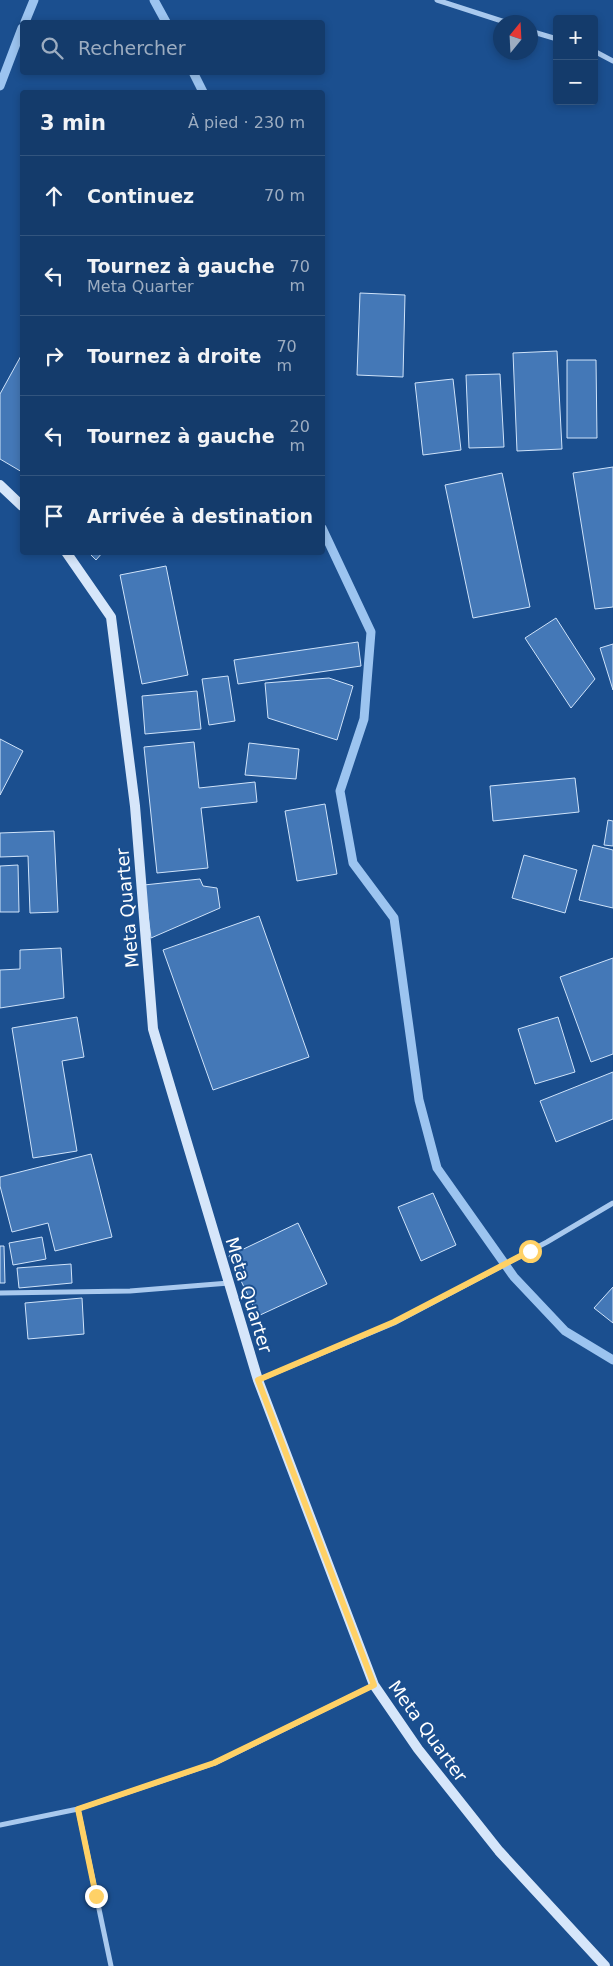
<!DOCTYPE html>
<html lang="fr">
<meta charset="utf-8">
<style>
body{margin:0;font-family:"DejaVu Sans",sans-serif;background:#1d4271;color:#f1f3f6}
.controls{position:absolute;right:15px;top:15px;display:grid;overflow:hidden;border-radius:5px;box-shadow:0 2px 8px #0003}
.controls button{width:45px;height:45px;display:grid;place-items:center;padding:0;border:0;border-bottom:1px solid #33557e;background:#143b6b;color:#f1f3f6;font:25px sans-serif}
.compass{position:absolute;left:493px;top:15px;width:45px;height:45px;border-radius:50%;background:#143b6b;box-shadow:0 2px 8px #0003;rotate:18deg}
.stop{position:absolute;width:15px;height:15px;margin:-11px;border:4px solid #ffd166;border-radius:50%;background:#fff}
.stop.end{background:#ffd166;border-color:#fff;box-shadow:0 1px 5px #0008}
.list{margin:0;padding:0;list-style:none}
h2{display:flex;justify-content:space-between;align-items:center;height:65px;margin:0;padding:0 20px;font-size:21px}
h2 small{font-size:16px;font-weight:400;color:#9dadc1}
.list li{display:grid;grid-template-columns:32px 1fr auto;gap:15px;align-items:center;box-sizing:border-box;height:80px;padding:0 20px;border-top:1px solid #33557e}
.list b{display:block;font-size:19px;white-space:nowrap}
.list p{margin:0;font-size:16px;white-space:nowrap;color:#9dadc1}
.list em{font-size:16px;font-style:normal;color:#9dadc1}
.icon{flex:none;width:28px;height:28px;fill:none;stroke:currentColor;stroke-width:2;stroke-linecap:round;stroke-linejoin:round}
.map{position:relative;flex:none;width:613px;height:1966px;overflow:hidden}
.search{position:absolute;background:#143b6b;box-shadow:0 2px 8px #0003;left:20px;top:20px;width:305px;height:55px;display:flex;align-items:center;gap:12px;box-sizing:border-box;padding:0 18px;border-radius:5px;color:#9dadc1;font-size:19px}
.panel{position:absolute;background:#143b6b;box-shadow:0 2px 8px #0003;left:20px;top:90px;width:305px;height:465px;border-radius:5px}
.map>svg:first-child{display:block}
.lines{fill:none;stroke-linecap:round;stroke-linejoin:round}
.stream{stroke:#9cc4f0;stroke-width:9}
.building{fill:#4478b7;stroke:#cfe3fa}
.street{stroke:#a9c9ee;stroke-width:5}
.secondary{stroke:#d6e6fa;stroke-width:10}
.route{stroke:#ffd166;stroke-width:6}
.labels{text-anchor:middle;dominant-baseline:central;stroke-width:4;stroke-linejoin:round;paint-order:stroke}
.street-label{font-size:18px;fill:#fff;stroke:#1b4f8f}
</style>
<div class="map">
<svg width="613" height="1966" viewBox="0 0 613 1966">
<rect width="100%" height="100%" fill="#1b4f8f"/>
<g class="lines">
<path class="stream" d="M154,0L166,22
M25,22L34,0
M193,72L203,92
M0,86L22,28
M322,528L371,632L364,719L340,791L353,863L394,918L419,1100L437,1168L514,1277L565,1331L613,1360"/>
</g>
<path class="building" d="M360,293L405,295L403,377L357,375Z
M557,351L562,449L517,451L513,353Z
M22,354V472L0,459V394Z
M567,360H596L597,438H567Z
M500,374L504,447L469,448L466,375Z
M453,379L461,450L423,455L415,383Z
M613,467V607L595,609L573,473Z
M502,473L530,607L473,618L445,485Z
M88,552H103L96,560Z
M166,566L188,675L142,684L120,575Z
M556,618L595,679L571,708L525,638Z
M358,642L361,666L238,684L234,660Z
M613,644V690L600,648Z
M228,676L235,721L209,725L202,679Z
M329,678L353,686L337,740L268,718L265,683Z
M197,691L201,729L145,734L142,696Z
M0,739L23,751L0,795Z
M194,742L199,788L255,782L257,802L201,808L208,868L157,873L144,747Z
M249,743L299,749L296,779L245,775Z
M575,778L579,812L493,821L490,786Z
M325,804L337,874L297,881L285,811Z
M608,820L613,821V846L604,845Z
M54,831L58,912L30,913L28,856L0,857V833Z
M593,845L613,850V908L579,900Z
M524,855L577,870L565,913L512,898Z
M18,865L19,912H0V866Z
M200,879L203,886L217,888L220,908L151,938L144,885Z
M259,916L309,1057L213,1090L163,950Z
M61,948L64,998L0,1008V970L20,969V950Z
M613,958V1054L591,1062L560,977Z
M77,1017L84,1057L62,1061L77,1151L33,1158L12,1028Z
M558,1017L575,1072L535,1084L518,1029Z
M613,1072V1119L556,1142L540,1101Z
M91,1154L112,1237L55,1251L48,1223L12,1232L0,1186V1177Z
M433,1193L456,1245L421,1261L398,1207Z
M298,1223L327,1284L258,1316L229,1256Z
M42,1237L46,1259L13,1265L9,1243Z
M0,1246H4L5,1283H0Z
M71,1264L72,1283L19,1288L17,1268Z
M613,1287V1323L594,1308Z
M82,1298L84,1334L28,1339L25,1303Z"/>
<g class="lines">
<path class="street" d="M437,0L505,22
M530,31L557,39
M594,51L613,61
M0,1293L130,1291L229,1283
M258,1380L394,1323L547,1242L613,1203
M78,1809L111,1966
M0,1825L78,1809L215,1763L374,1685"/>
<path class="secondary" d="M0,485L22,506
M66,552L111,617L135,806L153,1029L258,1380L374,1685L418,1749L499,1851L605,1966"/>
</g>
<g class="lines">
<path class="route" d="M96,1896L78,1809L214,1763L374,1685L258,1380L394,1322L530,1251"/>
</g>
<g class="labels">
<g class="street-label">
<text transform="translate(127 908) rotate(-95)">Meta Quarter</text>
<text transform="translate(249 1295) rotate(73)">Meta Quarter</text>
<text transform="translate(428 1731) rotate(54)">Meta Quarter</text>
</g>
</g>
</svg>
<div class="controls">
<button>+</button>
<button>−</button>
</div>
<svg class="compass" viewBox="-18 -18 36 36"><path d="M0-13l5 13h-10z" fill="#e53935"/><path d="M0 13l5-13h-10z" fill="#9dadc1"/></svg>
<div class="stop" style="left:530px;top:1251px"></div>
<div class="stop end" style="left:96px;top:1896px"></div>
<div class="search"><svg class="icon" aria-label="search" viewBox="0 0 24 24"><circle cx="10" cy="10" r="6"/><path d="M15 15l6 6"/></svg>Rechercher</div>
<section class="panel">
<h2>3 min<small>À pied · 230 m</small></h2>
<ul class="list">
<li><svg class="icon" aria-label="ahead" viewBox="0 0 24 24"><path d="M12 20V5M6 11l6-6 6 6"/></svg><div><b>Continuez</b></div><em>70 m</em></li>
<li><svg class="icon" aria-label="left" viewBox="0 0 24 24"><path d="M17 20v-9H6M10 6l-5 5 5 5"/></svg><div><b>Tournez à gauche</b><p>Meta Quarter</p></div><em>70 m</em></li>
<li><svg class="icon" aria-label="right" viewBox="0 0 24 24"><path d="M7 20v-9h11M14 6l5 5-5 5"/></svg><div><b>Tournez à droite</b></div><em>70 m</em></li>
<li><svg class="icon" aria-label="left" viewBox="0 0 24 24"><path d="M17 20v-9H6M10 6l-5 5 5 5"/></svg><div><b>Tournez à gauche</b></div><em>20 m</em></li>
<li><svg class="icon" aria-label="arrive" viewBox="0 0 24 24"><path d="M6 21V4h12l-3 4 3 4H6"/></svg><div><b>Arrivée à destination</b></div></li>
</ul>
</section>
</div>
